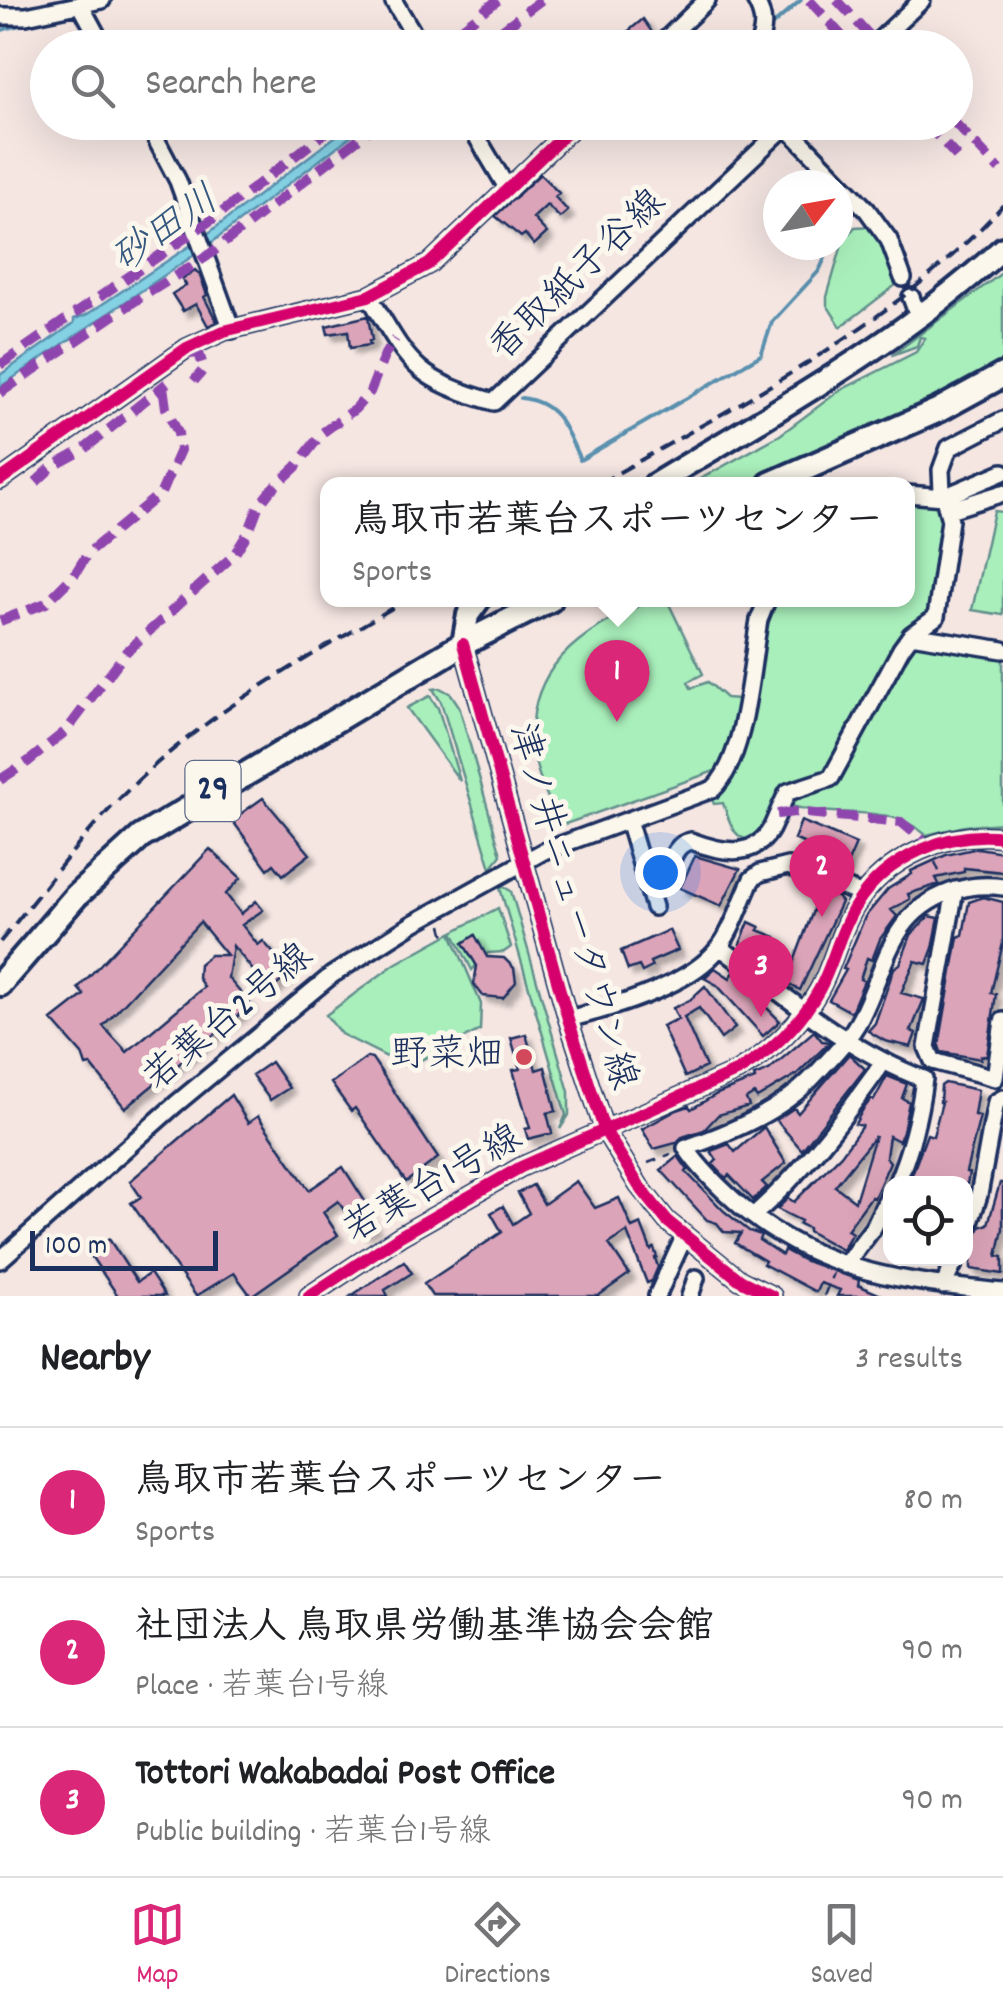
<!DOCTYPE html>
<meta charset="utf-8">
<style>
body{margin:0;font-family:Dekko,"Klee One",sans-serif;background:#f2f2f2;color:#202124}
.controls{position:absolute;right:30px;bottom:30px;display:grid;overflow:hidden;border-radius:20px;box-shadow:0 10px 40px #0002}
.controls button{width:90px;height:90px;display:grid;place-items:center;padding:0;border:0;border-bottom:2px solid #e0e0e0;background:#fff;color:#202124;font:50px sans-serif}
.compass{position:absolute;left:763px;top:170px;width:90px;height:90px;border-radius:50%;background:#fff;box-shadow:0 10px 40px #0002;rotate:59deg}
.scale{position:absolute;left:30px;bottom:25px;width:188px;box-sizing:border-box;padding-left:10px;border:5px solid #1b2f5e;border-top:0;font-size:28px;line-height:35px;white-space:nowrap;color:#1b2f5e;-webkit-text-stroke:8px #fbf7ec;paint-order:stroke}
.you{position:absolute;left:660px;top:872px;width:35px;height:35px;margin:-25px;border:8px solid #fff;border-radius:50%;background:#1a73e8;box-shadow:0 0 0 15px #1a73e833}
.badge{display:grid;place-items:center;width:65px;height:65px;border-radius:50%;background:#db2777;color:#fff;font-size:32px;font-weight:700}
.pin{position:absolute;translate:-50% -82px;filter:drop-shadow(0 2px 5px #0008)}
.pin::after{content:'';position:absolute;top:52px;width:35px;height:30px;background:inherit;clip-path:polygon(0 0,100% 0,50% 100%)}
.popup{position:absolute;left:320px;top:477px;width:595px;height:130px;box-sizing:border-box;display:grid;place-content:center;border-radius:20px;background:#fff;filter:drop-shadow(0 2px 8px #0005);font-size:32px;white-space:nowrap;color:#757577}
.popup b{font-size:38px;color:#202124}
.popup::after{content:'';position:absolute;left:50%;top:100%;margin-left:-20px;border:20px solid transparent;border-top-color:#fff}
.list{margin:0;padding:0;list-style:none}
h2{display:flex;justify-content:space-between;align-items:center;height:130px;margin:0;padding:0 40px;font-size:42px}
h2 small{font-size:32px;font-weight:400;color:#757577}
.list li{display:grid;grid-template-columns:65px 1fr auto;gap:30px;align-items:center;box-sizing:border-box;height:150px;padding:0 40px;border-top:2px solid #e0e0e0}
.list b{display:block;font-size:38px;white-space:nowrap}
.list p{margin:0;font-size:32px;white-space:nowrap;color:#757577}
.list em{font-size:32px;font-style:normal;color:#757577}
.icon{flex:none;width:55px;height:55px;fill:none;stroke:currentColor;stroke-width:2;stroke-linecap:round;stroke-linejoin:round}
.map{position:relative;flex:none;width:1003px;height:1296px;overflow:hidden}
.search{position:absolute;background:#fff;box-shadow:0 10px 40px #0002;left:30px;right:30px;top:30px;height:110px;display:flex;align-items:center;gap:25px;box-sizing:border-box;padding:0 35px;border-radius:55px;color:#757577;font-size:38px}
.sheet{height:580px;background:#fff}
nav{display:flex;justify-content:space-around;align-items:center;box-sizing:border-box;height:140px;border-top:2px solid #e0e0e0;background:#fff;font-size:28px;color:#757577}
nav a{display:grid;justify-items:center;gap:5px}
nav .on{color:#db2777}
.map>svg:first-child{display:block}
.green{fill:#a9efbb;stroke:#628f8c;stroke-width:2.5}
.water{fill:#84d1e3;stroke:#5a90ae;stroke-width:2.5}
.lines{fill:none;stroke-linecap:round;stroke-linejoin:round}
.stream{stroke:#5a90ae;stroke-width:4}
.building{fill:#dba4b9;stroke:#1b2f5e;stroke-width:2.5;fill-rule:evenodd;filter:url(#shadow)}
.minor-casing{stroke:#1b2f5e;stroke-width:22}
.major-casing{stroke:#1b2f5e;stroke-width:28}
.highway-casing{stroke:#1b2f5e;stroke-width:30}
.path{stroke:#1b2f5e;stroke-width:2.5;stroke-dasharray:10 8;stroke-linecap:butt}
.minor{stroke:#fbf7ec;stroke-width:15}
.major{stroke:#fbf7ec;stroke-width:20}
.highway{stroke:#fbf7ec;stroke-width:22}
.rail{stroke:#1b2f5e;stroke-width:4;stroke-dasharray:15 8;stroke-linecap:butt}
.quiet{stroke:#8e44ad;stroke-width:10;stroke-dasharray:20 10;stroke-linecap:butt}
.cycleway-casing{stroke:#fbf7ec;stroke-width:19}
.cycleway{stroke:#d6006c;stroke-width:12}
.poi-dot{fill:#d1495b;stroke:#fbf7ec;stroke-width:4}
.labels{text-anchor:middle;dominant-baseline:central;stroke-width:10;stroke-linejoin:round;paint-order:stroke}
.shield{fill:#fbf7ec;stroke:#5e6b89;stroke-width:2.5}
.shield-label{font-size:35px;font-weight:bold;fill:#1b2f5e}
.street-label{font-size:38px;fill:#1b2f5e;stroke:#fbf7ec}
.poi-label{font-size:38px;fill:#1b2f5e;stroke:#fbf7ec;text-anchor:end}
.water-label{font-size:40px;font-style:italic;fill:#35587f;stroke:#fbf7ec}
</style>
<div class="map">
<svg width="1003" height="1296" viewBox="0 0 1003 1296">
<defs>
<filter id="shadow"><feDropShadow dx="6" dy="6" stdDeviation="2.5" flood-color="#0004"/></filter>
</defs>
<rect width="100%" height="100%" fill="#f5e6e2"/>
<filter id="ink" filterUnits="userSpaceOnUse"><feTurbulence type="fractalNoise" baseFrequency=".01" numOctaves="2"/><feDisplacementMap in="SourceGraphic" scale="20" xChannelSelector="R" yChannelSelector="G"/><feConvolveMatrix kernelMatrix="1 2 1 2 8 2 1 2 1" color-interpolation-filters="sRGB"/></filter>
<g filter="url(#ink)">
<path class="green" d="M873,226L901,281L841,327L827,305V297L843,241L855,227Z
M1003,272V360L959,385L747,484H691L780,435L839,391L916,352L925,338L920,337L917,346L892,355Z
M907,497L935,500L946,510L928,620L828,774L791,786L759,840C734,844 730,823 723,803L714,804L710,795L717,791L769,600H907Z
M994,511L1003,512V615L972,610Z
M652,600H667L703,674L688,682L691,688L708,682L726,698L738,699L740,703L723,768L560,826C552,805 539,782 535,760C519,670 580,631 652,600Z
M912,641L1003,654V823L965,826L926,835C886,800 836,821 789,805L788,798L827,787Z
M440,688L451,694L459,706L501,855L491,868L441,702L433,689Z
M430,696L438,708L460,781L407,708Z
M504,887L511,891L569,1092V1115L560,1129L566,1115L500,888Z
M498,908L511,947L504,952L488,953L472,970L453,932Z
M451,933L481,1004L480,1030L407,1067L341,1034L326,1015L395,964Z"/>
<path class="water" d="M353,123H368L206,247L0,387V375L74,323V319L86,315L206,235Z"/>
<g class="lines">
<path class="stream" d="M384,0L395,17
M768,29L801,0
M0,31C20,22 42,25 63,15
M713,43L718,48
M838,235L856,207
M537,351L777,123
M402,363L421,379
M521,398C558,402 566,429 580,460L761,355L772,322L819,271L831,245"/>
</g>
<path class="building" d="M643,19L654,35L652,37L639,48H608Z
M540,174L559,193L555,197L568,211L560,218L547,205L533,218L547,233L534,245L525,234L521,237L495,216Z
M195,270L200,275L207,295L204,297L217,322L208,326L196,304L183,311L172,294L186,285L182,279Z
M368,316L372,340L369,341L370,345L350,348L348,331L328,334L326,326Z
M263,798L310,854L283,875L274,864L268,869L232,820Z
M801,821L856,844L846,867L831,862L834,857L794,839Z
M978,848L1003,852V872L964,868V872L936,878L939,884L908,894L910,899L891,910L897,916L880,939L872,960L867,958L860,979L864,981L851,1012L829,1000L846,970L843,969L865,917L888,889L912,874L911,871L946,855Z
M210,849L241,878L226,894L241,914L256,901L263,910L242,925L258,945L263,941L291,973L270,991L233,946L228,978L251,1005L125,1108L91,1065L86,1066L82,1054L52,1020L84,995L78,988ZM200,922L227,955H210L199,964L198,978L204,987L127,1052L103,1026Z
M695,856L740,869L721,906L680,888Z
M820,892L837,897L841,902L800,990L786,983Z
M983,897L1003,902V943L991,993L996,994L987,1056H981V1059L941,1052L939,1046L958,937L963,935L969,902Z
M929,916L939,918L933,948L927,964L915,961L901,993L924,999L911,1031L916,1033L911,1047L885,1041L868,1031L875,1023L894,968L900,964L911,935Z
M749,922L760,927L758,930L776,937L768,956L740,944Z
M669,930L678,950L650,962L652,967L642,972L639,966L628,970L621,951Z
M475,935L487,957L504,958L514,968L516,982L503,998L483,996L474,984L477,966L463,943Z
M715,968L730,978L734,972L759,991L756,997L780,1021L763,1036L717,985L704,978Z
M705,986L735,1028L721,1039L699,1008L684,1017L706,1067L685,1077L662,1026L678,1019L673,1008L690,1000Z
M814,1031L822,1041L830,1042L797,1074L757,1098L754,1094L746,1099L749,1106L718,1115L704,1130L682,1137L676,1143L654,1149L652,1146L642,1129L677,1110L689,1106L691,1109L717,1094L755,1079L754,1076L769,1070Z
M526,1034L536,1070L545,1067L556,1111L547,1113L552,1133L528,1139L525,1129L530,1128L513,1070L520,1069L511,1038Z
M849,1054L865,1069L802,1150L776,1120L794,1108L798,1113Z
M367,1057L372,1058L438,1158L406,1182L355,1108L351,1111L331,1083Z
M271,1062L289,1088L270,1100L252,1075Z
M887,1076L907,1084L902,1098L909,1102L903,1131L899,1141L889,1136L886,1157L890,1162L874,1198L871,1197L847,1230L852,1233L842,1250L808,1231V1228L799,1224L801,1221L777,1209L788,1198L794,1202L841,1155L862,1126L855,1124L862,1111L871,1099L874,1100ZM875,1136L855,1201L835,1186Z
M945,1083L978,1090L974,1115L980,1116L966,1172L969,1173L967,1184H921L911,1177L927,1134L933,1136L942,1102H940L941,1086Z
M231,1095L248,1123L258,1116L309,1190L343,1167L368,1206L364,1209L375,1226L363,1233L353,1216L350,1219L338,1201L323,1212L338,1235L251,1296L234,1273L196,1296L131,1203L141,1197L130,1181Z
M764,1127L786,1163L762,1182L767,1187L753,1200L729,1175L726,1178L713,1164L717,1160L711,1151L729,1144L735,1152Z
M678,1156L688,1170L686,1172L724,1211L749,1231L761,1235L759,1240L782,1255L784,1250L803,1260L859,1280L858,1285L883,1296H837L840,1290L820,1283L816,1292L763,1264L765,1261L735,1243L741,1233L724,1232L717,1223L707,1220L661,1170Z
M576,1181L595,1208L619,1198L632,1228L641,1224L651,1250L654,1248L657,1257L655,1258L658,1267L652,1281L647,1283L627,1232L609,1244L629,1274L598,1296H432L424,1284L502,1232L491,1213L503,1206L513,1224L529,1213L518,1193L533,1185L544,1204Z
M1000,1183H1003V1229L997,1256L1003,1257V1274L971,1269V1245L980,1227L988,1224Z
M109,1239L137,1282L150,1273L165,1296H118L89,1253Z
M404,1261L412,1273L385,1290L388,1296H351Z"/>
<g class="lines">
<defs>
<path id="minor" d="M393,0L422,48
M755,0C765,17 765,29 757,48
M80,4L104,48
M0,16H26L102,0
M657,48L707,0
M871,48L922,0
M147,122L178,181L232,330
M468,122L509,191
M782,122L867,210L889,240L903,278
M369,296C410,365 414,379 494,402L790,122
M911,297L915,308
M0,480L187,348L224,331L369,296L429,264L578,122
M907,494L944,497L1003,472
M949,510L1003,493
M911,635L1003,650
M463,644L568,1019L604,1129L639,1186L667,1221L740,1280L772,1296
M628,820L654,907
M648,885L665,878C672,863 673,844 691,841C718,851 753,861 771,829C777,817 781,804 788,792L831,778L901,649L911,635L936,617L950,520L942,491L941,470L949,448L1003,420
M1003,887C984,884 969,886 950,892C889,914 887,966 861,1017C850,1039 829,1060 813,1077C780,1112 731,1132 686,1148C701,1171 723,1191 744,1209C822,1273 906,1282 1003,1292
M955,890L927,1047L933,1061L995,1078L1003,1021
M720,947C785,996 847,1050 924,1079C919,1117 911,1150 896,1184
M568,1019C612,1008 688,986 717,950C733,931 741,901 752,879L760,873L788,866L863,895
M753,1216C804,1171 843,1119 882,1064
M966,1235L979,1195L996,1102L1003,1098
M0,1260L176,1104L332,975L414,923L544,851L713,789C746,759 751,665 759,620L767,600
M845,1265L873,1228L890,1194
M943,1286L957,1258
M309,1296L400,1236L521,1167L738,1071C772,1051 799,1026 819,990C834,963 839,931 856,905C886,857 948,830 1003,837
M657,1296L685,1235
M690,1296L696,1278"/>
<path id="major" d="M655,484C775,411 899,343 1003,248
M463,644L468,615L479,600"/>
<path id="highway" d="M770,484L939,410L1003,375
M0,984L76,896L141,837L463,644L550,600"/>
</defs>
<use href="#minor" class="minor-casing"/>
<use href="#major" class="major-casing"/>
<use href="#highway" class="highway-casing"/>
<path class="path" d="M935,862L942,878
M442,925L445,936
M648,1163L671,1154
M824,1296L833,1273"/>
<use href="#minor" class="minor"/>
<use href="#major" class="major"/>
<use href="#highway" class="highway"/>
<path class="rail" d="M599,484C740,402 893,327 1003,205
M0,942C47,885 90,824 145,774C222,703 316,653 406,600"/>
<path class="quiet" d="M809,0L853,48
M837,0L881,48
M436,48L498,0
M478,48L541,0
M925,122L957,157
M954,122L1000,170
M189,354L199,353L204,369L194,381
M0,365L217,216L339,122
M0,393L132,303L206,257L380,122
M36,482L52,467L83,450L167,383
M0,621L46,603L75,574L88,553L161,493L180,450L178,433L166,408L163,386
M0,780L29,761L67,730L126,652L234,555L249,531L258,507L271,490L296,467L322,433L355,409L370,392L385,354L395,339
M777,814L795,812L901,822L923,840"/>
<defs>
<path id="cycleway" d="M0,480L187,348L224,331L369,296L429,264L578,122
M463,644L568,1019L604,1129L639,1186L667,1221L740,1280L772,1296
M309,1296L400,1236L521,1167L738,1071C772,1051 799,1026 819,990C834,963 839,931 856,905C886,857 948,830 1003,837"/>
</defs>
<use href="#cycleway" class="cycleway-casing"/>
<use href="#cycleway" class="cycleway"/>
</g>
</g>
<circle class="poi-dot" cx="524" cy="1057" r="10"/>
<g class="labels">
<rect class="shield" x="185.5" y="761" width="55" height="60" rx="8"/>
<g class="shield-label">
<text x="213" y="791">29</text>
</g>
<g class="street-label">
<text transform="translate(579 277) rotate(-44)">香取紙子谷線</text>
<text transform="translate(570 907) rotate(74)">津ノ井ニュータウン線</text>
<text transform="translate(230 1019) rotate(-40)">若葉台2号線</text>
<text transform="translate(434 1186) rotate(-30)">若葉台1号線</text>
</g>
<g class="poi-label">
<text x="504" y="1057">野菜畑</text>
</g>
<g class="water-label">
<text transform="translate(167 232) rotate(-35)">砂田川</text>
</g>
</g>
</svg>
<div class="controls">
<button><svg class="icon" aria-label="locate" viewBox="0 0 24 24"><circle cx="12" cy="12" r="6"/><path d="M12 2v4M12 18v4M2 12h4M18 12h4"/></svg></button>
</div>
<svg class="compass" viewBox="-18 -18 36 36"><path d="M0-13l5 13h-10z" fill="#e53935"/><path d="M0 13l5-13h-10z" fill="#757577"/></svg>
<div class="scale">100 m</div>
<div class="you"></div>
<div class="pin badge" style="left:617px;top:722px">1</div>
<div class="popup"><b>鳥取市若葉台スポーツセンター</b>Sports</div>
<div class="pin badge" style="left:822px;top:917px">2</div>
<div class="pin badge" style="left:761px;top:1017px">3</div>
<div class="search"><svg class="icon" aria-label="search" viewBox="0 0 24 24"><circle cx="10" cy="10" r="6"/><path d="M15 15l6 6"/></svg>Search here</div>
</div>
<section class="sheet">
<h2>Nearby<small>3 results</small></h2>
<ul class="list">
<li><span class="badge">1</span><div><b>鳥取市若葉台スポーツセンター</b><p>Sports</p></div><em>80 m</em></li>
<li><span class="badge">2</span><div><b>社団法人 鳥取県労働基準協会会館</b><p>Place · 若葉台1号線</p></div><em>90 m</em></li>
<li><span class="badge">3</span><div><b>Tottori Wakabadai Post Office</b><p>Public building · 若葉台1号線</p></div><em>90 m</em></li>
</ul>
</section>
<nav>
<a class="on"><svg class="icon" aria-label="map" viewBox="0 0 24 24"><path d="M3 6l6-2 6 2 6-2v14l-6 2-6-2-6 2zM9 4v14M15 6v14"/></svg>Map</a>
<a><svg class="icon" aria-label="directions" viewBox="0 0 24 24"><path d="M12 3l9 9-9 9-9-9zM9 14v-3h6M13 9l2 2-2 2"/></svg>Directions</a>
<a><svg class="icon" aria-label="saved" viewBox="0 0 24 24"><path d="M7 4h10v16l-5-4-5 4z"/></svg>Saved</a>
</nav>
